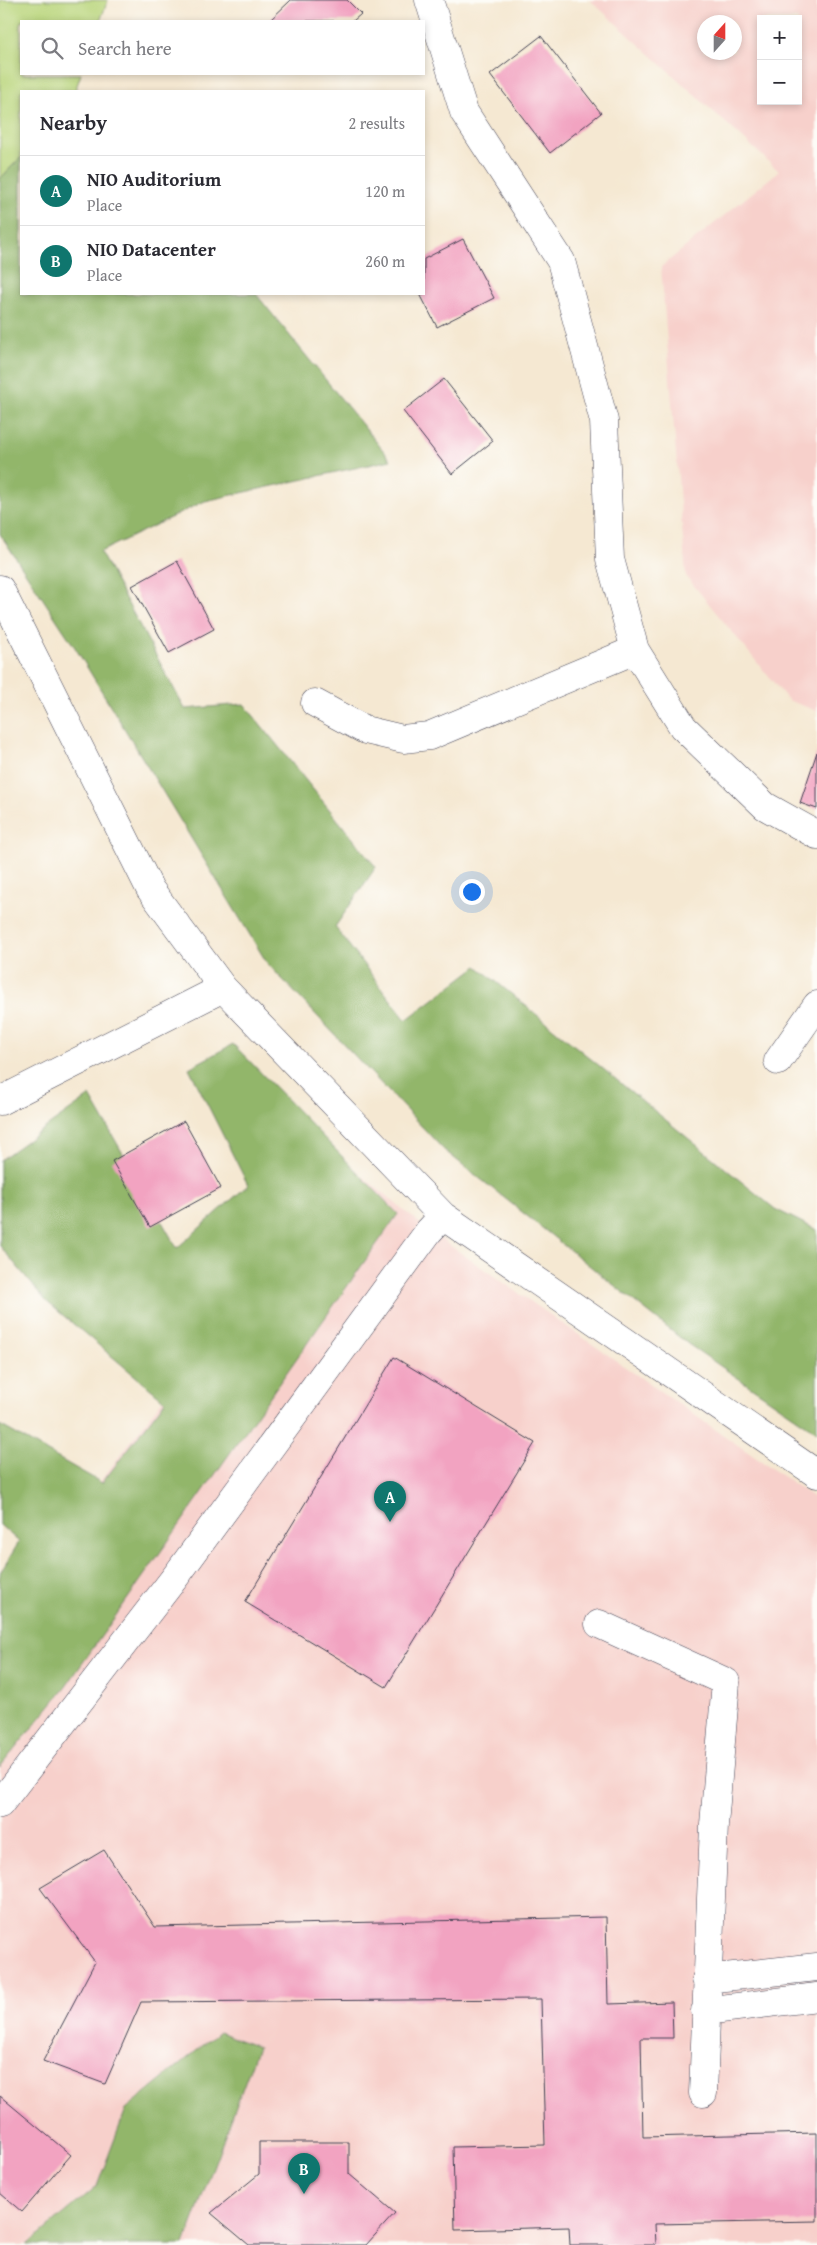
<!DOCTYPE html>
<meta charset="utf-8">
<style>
body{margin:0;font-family:"Gentium Book Plus",serif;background:#f7f7f7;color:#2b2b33}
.controls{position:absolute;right:15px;top:15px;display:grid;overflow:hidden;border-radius:0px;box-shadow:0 2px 8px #0003}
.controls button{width:45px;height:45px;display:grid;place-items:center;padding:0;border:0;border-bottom:1px solid #e1e1e2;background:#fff;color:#2b2b33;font:25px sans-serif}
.compass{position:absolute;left:697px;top:15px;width:45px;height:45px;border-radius:50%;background:#fff;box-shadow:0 2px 8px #0003;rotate:21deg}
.you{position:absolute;left:471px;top:891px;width:18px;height:18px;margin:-12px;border:4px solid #fff;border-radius:50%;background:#1a73e8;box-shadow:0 0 0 8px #1a73e833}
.badge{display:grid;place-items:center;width:32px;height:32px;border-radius:50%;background:#0f766e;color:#fff;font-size:16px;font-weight:700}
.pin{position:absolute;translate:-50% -41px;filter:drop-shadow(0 1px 2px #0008)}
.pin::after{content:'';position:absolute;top:26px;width:18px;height:15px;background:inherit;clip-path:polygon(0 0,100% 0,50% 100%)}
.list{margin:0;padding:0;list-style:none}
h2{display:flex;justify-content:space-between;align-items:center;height:65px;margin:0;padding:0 20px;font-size:21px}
h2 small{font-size:16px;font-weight:400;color:#7c7c81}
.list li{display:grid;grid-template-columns:32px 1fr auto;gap:15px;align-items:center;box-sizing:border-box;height:70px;padding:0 20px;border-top:1px solid #e1e1e2}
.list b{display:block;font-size:19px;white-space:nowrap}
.list p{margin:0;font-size:16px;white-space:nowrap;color:#7c7c81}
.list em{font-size:16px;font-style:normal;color:#7c7c81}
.icon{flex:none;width:28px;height:28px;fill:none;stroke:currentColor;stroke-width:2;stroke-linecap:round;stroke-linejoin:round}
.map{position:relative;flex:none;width:817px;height:2245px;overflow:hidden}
.search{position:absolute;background:#fff;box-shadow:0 2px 8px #0003;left:20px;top:20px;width:405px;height:55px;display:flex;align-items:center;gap:12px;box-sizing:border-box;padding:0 18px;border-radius:0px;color:#7c7c81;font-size:19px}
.panel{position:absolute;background:#fff;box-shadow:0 2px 8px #0003;left:20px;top:90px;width:405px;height:205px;border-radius:0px}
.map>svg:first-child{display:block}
.built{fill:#f7d0cb;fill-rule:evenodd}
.green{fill:#b9d57b;stroke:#6e7c5b}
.forest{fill:#92b66b;stroke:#5a6c53}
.building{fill:#f2a3c1}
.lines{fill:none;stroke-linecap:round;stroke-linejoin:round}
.minor-casing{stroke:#424052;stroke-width:29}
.minor{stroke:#fff;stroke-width:28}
</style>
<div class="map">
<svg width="817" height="2245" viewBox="0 0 817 2245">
<rect width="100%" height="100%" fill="#fdfcf7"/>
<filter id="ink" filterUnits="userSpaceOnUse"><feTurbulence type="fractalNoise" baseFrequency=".02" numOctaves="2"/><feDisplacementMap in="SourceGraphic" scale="10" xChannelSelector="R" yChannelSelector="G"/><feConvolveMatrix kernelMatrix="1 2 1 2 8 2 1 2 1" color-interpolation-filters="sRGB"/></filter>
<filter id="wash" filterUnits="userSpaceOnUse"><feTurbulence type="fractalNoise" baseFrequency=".0096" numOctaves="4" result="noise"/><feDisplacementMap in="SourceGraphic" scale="20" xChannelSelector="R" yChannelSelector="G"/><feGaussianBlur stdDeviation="1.12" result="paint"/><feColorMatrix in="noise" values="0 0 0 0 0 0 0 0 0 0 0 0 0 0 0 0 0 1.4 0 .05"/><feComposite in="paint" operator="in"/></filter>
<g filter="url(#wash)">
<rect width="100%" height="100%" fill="#f5e8d2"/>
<path class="built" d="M590,0H817V711L788,700L686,576L661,267L779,171ZM761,19H798V101H761ZM704,22H734V52H704Z
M344,1161L429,1231L817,1500V2245H0V1613Z"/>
<path class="green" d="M0,0H108L100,21H21V74H81L75,91H21V157L0,179Z"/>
<path class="forest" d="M21,157V294H256L391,460L205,501L100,552L185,709L244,704L376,867L335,927L406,1020L477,966L775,1209L817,1230V1432L688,1344L444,1150L267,963L76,649L0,534V179Z
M233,1044L398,1214L65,1688L0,1767V1573L19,1542L0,1525V1425L102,1483L165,1401L46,1301L0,1246V1160L90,1096L177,1248L248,1185L189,1068Z
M219,2032L258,2047L184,2245H27L97,2186L126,2109Z"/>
<g id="blocks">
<path class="building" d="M291,0H347L361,14L353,21H269Z
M541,36L601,113L550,153L490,75Z
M463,239L494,298L437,327L420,294H424V259Z
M444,379L493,441L452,474L403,411Z
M177,561L214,629L169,653L132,586Z
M817,752V809L800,803Z
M184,1121L221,1188L150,1227L112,1161Z
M394,1357L535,1443L386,1687L245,1602Z
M104,1850L155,1927L606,1917L608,2004L672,2002L673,2038H641L643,2137L817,2133V2221L655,2224L656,2245H570L569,2227L455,2230L453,2147L545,2145L541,1999L141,2002L105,2084L43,2061L95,1962L40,1888Z
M0,2096L71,2155L22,2212L0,2193Z
M259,2142H349V2174L395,2213L366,2245H249L211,2213L259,2174Z"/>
</g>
</g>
<g filter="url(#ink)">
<use href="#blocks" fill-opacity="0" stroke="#424052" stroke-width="1"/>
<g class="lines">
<defs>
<path id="minor" d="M429,0L464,112L561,261L604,421L610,559L635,650L683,727L765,806L817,835
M0,589L150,889L223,988L443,1216L817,1474
M315,703L365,730L403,739L429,736L635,650
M778,1061L817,1005
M0,1101L223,988
M599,1624L726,1682L714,1825L703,2093
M0,1804L176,1576L429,1231L443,1216
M706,1979L817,1967
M705,2011L817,1997"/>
</defs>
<use href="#minor" class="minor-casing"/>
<use href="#minor" class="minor"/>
</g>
</g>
</svg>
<div class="controls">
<button>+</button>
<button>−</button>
</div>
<svg class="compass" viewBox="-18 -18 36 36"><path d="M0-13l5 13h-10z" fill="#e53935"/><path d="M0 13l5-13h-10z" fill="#7c7c81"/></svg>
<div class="you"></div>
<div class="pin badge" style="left:390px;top:1522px">A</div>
<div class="pin badge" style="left:304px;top:2194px">B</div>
<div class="search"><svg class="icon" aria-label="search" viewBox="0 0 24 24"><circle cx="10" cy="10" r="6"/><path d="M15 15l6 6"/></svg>Search here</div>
<section class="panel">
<h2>Nearby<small>2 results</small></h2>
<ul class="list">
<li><span class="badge">A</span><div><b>NIO Auditorium</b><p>Place</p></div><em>120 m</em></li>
<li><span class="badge">B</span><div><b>NIO Datacenter</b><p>Place</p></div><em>260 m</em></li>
</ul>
</section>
</div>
